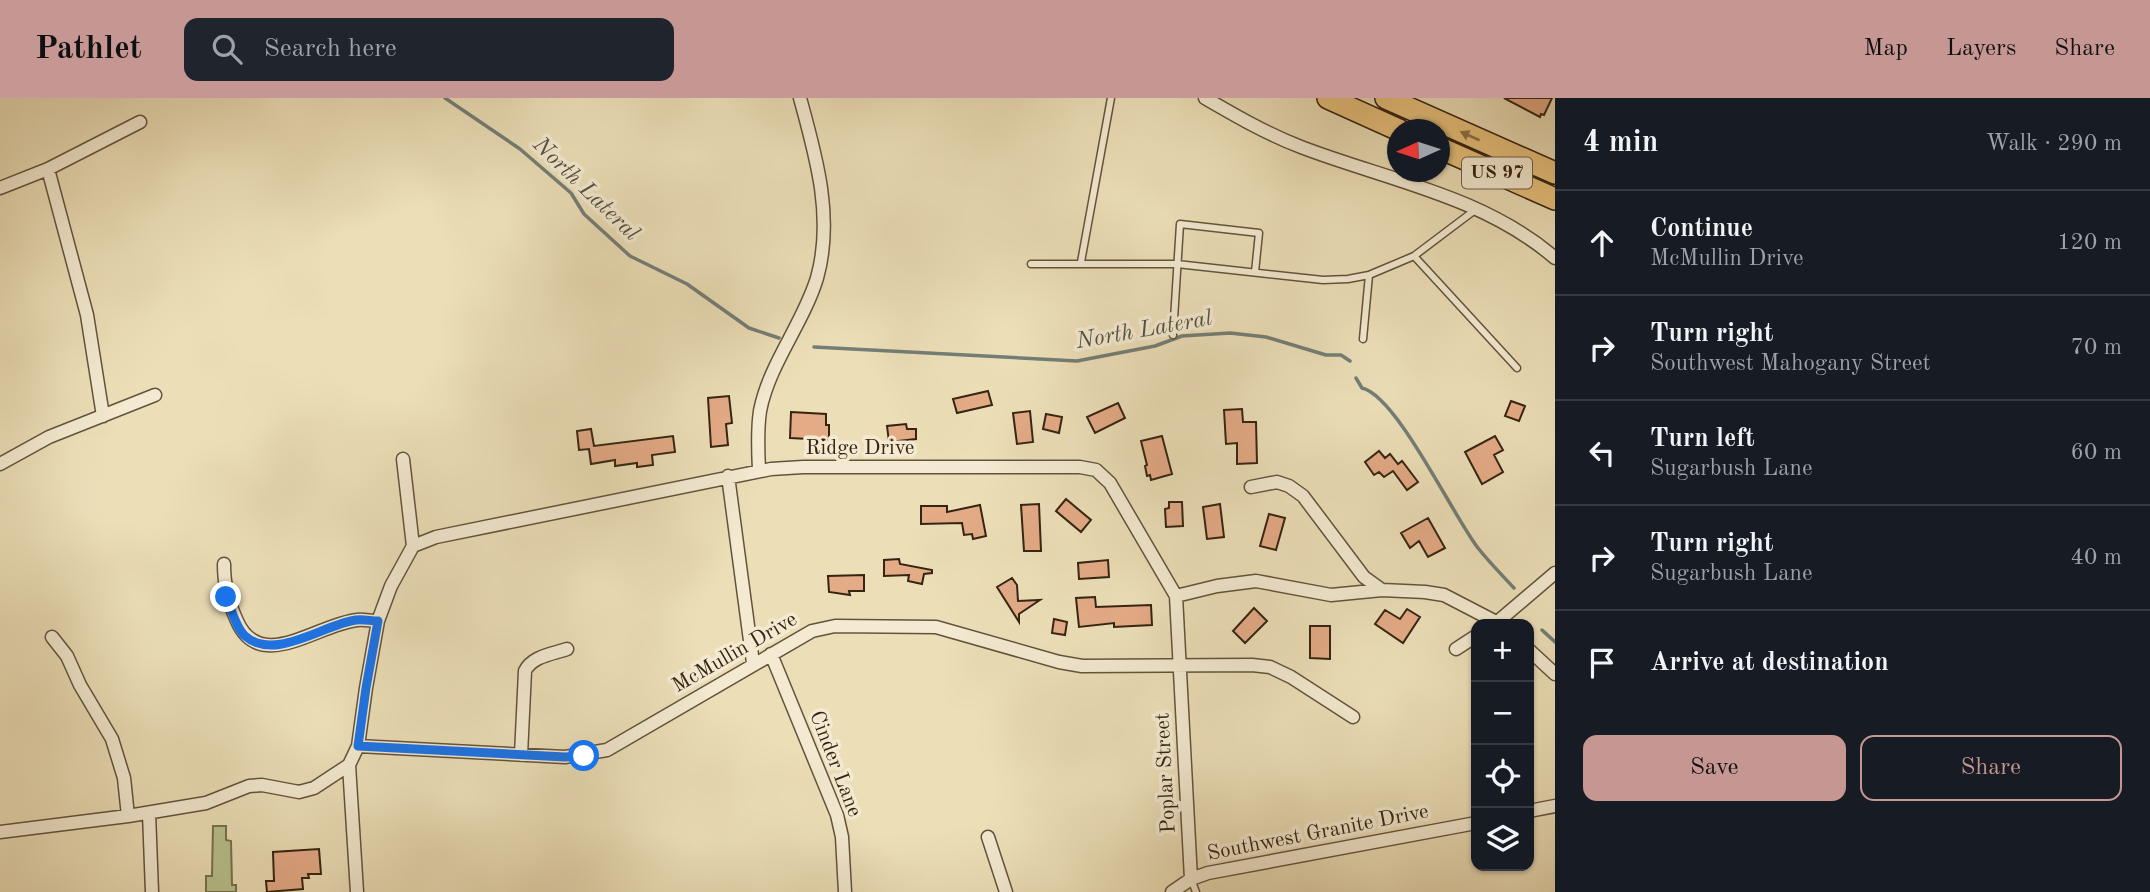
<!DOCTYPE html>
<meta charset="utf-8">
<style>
body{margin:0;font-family:"Old Standard TT",serif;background:#20242c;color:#f1f3f6}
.controls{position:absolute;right:21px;bottom:21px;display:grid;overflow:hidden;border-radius:14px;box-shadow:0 2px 5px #0004}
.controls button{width:63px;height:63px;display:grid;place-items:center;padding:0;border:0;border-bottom:2px solid #363941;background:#171b24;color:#f1f3f6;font:35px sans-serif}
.compass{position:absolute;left:1387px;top:21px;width:63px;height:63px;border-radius:50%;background:#171b24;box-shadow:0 2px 5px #0004;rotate:267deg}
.stop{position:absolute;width:21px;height:21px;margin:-16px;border:5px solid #1a73e8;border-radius:50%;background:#fff}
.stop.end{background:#1a73e8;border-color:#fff;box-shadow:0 2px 7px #0008}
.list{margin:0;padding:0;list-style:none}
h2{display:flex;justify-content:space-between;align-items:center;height:91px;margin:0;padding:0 28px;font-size:30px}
h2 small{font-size:23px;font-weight:400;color:#9ea1a6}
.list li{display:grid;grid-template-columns:46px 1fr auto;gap:21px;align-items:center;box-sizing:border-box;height:105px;padding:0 28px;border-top:2px solid #363941}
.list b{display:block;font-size:26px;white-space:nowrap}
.list p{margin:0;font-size:23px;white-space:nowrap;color:#9ea1a6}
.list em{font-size:23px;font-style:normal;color:#9ea1a6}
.actions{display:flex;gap:14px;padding:21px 28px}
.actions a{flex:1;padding:16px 0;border:2px solid #c59692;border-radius:14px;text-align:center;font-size:24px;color:#c59692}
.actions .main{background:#c59692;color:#111}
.icon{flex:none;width:38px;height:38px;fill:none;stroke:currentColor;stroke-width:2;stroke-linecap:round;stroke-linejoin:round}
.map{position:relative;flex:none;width:1555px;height:794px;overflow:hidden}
header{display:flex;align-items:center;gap:42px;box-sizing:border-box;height:98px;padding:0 35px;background:#c59692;color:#111}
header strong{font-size:33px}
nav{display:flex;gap:38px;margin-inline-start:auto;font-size:24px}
.search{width:490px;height:63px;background:#20242c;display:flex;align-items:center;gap:18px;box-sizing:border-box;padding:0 24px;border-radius:14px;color:#9ea1a6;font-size:26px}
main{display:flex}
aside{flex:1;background:#171b24}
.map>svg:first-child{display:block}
.green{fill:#b8c28f;stroke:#767350;stroke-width:2}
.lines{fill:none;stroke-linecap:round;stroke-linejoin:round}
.stream{stroke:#737e76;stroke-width:3.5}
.building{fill:#e4ab87;stroke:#352412;stroke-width:2}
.service-casing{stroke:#63533c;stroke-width:9}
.minor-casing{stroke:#63533c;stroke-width:15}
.trunk-casing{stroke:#352412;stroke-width:24}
.service{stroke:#f3ead1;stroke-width:6}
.minor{stroke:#f3ead1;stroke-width:12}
.trunk{stroke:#e6c07c;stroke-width:21}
.oneway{fill:#8e7247}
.route{stroke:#1a73e8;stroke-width:9}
.labels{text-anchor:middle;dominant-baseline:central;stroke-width:7;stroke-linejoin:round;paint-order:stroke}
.shield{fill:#f3ead1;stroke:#6e5f4b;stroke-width:2}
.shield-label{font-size:19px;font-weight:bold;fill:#352412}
.street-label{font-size:21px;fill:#352412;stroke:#f3ead1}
.water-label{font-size:23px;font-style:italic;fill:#545144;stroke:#f3ead1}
</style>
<header>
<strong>Pathlet</strong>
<div class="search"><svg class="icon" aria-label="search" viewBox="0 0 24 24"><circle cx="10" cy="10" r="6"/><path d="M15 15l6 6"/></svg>Search here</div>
<nav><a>Map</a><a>Layers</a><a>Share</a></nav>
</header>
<main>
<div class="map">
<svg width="1555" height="794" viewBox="0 0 1555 794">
<rect width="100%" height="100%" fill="#ecdfb8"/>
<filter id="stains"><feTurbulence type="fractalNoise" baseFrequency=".00286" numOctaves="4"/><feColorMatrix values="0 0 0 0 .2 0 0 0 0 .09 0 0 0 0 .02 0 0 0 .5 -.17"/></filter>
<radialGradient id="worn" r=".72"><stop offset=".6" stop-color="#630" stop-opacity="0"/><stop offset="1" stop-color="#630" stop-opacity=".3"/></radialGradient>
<path class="green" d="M213,728H226V742L231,743L232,787H236V794H206V778H212Z"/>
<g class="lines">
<path class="stream" d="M445,0L520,51L571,95L584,116L630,158L687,186L749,230L779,240
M814,249L1077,263L1155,248L1182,238L1230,235L1266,239L1326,257H1341L1350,263
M1356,280L1362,290C1397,298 1453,418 1478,450C1489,464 1502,477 1514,490
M1542,532L1555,544"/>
</g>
<path class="building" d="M1504,0H1552L1544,17L1541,16L1540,19Z
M988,293L992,307L957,315L953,301Z
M729,298L732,325L726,326L728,347L711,349L708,300Z
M1511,303L1525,308L1519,323L1505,318Z
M1118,305L1125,320L1095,335L1087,319Z
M1242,311L1243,324H1256L1257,365L1237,366V345L1226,346L1224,312Z
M1030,313L1033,344L1017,346L1013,315Z
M791,314L826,316V327H829V342L790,340Z
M1046,316L1062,319L1059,335L1043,331Z
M906,326L907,331H916V341L889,344L887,328Z
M591,331L594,348L673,338L675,354L652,357L653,367L637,369V365L615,368V362L591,366L589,351L579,352L577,333Z
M1162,338L1172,376L1151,382L1150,377L1147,378L1145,368L1147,367L1141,343Z
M1495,338L1503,352L1494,357L1503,374L1482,386L1465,354Z
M1379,353L1385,360L1390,356L1398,366L1402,363L1418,384L1407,392L1393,373L1384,379L1379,374L1374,377L1365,364Z
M1066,401L1091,422L1081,434L1056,413Z
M1169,404H1182L1183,428L1166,429L1165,411L1169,410Z
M1039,406L1041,453H1024L1021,407Z
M1220,406L1224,439L1207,441L1203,409Z
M980,407L986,438L973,441L972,436L964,437L962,425L921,426V408H947V414Z
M1269,416L1285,420L1276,452L1260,448Z
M1428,420L1445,450L1428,459L1419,443L1410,450L1401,435Z
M899,461L900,466L932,472V475L924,476L922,486L908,483L909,477L884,478V462Z
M1108,462L1109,479L1079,481L1078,465Z
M864,477V493H849L850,497L829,494L828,478Z
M1012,480L1017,487L1018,503L1040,502L1019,516V524L997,489Z
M1095,499L1096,509L1151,507L1152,527L1114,529V525L1079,529L1076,500Z
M1254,510L1267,523L1245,545L1233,533Z
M1407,511L1420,519L1403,545L1375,526L1385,512L1400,521Z
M1054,521L1067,524L1065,537L1052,535Z
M1310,528H1330V561L1310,560Z
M319,751L321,776H308L309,780H302L303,791L267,794L266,783H274L273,754Z"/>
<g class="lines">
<defs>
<path id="service" d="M1414,158L1517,270
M1081,164L1111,0
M1031,166H1177L1323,182L1348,181L1369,177L1414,158L1475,112
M1173,237L1180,126L1259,135L1255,174
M1363,241L1369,177
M1191,781L1196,794"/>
<path id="minor" d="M1205,0C1236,18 1267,36 1301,49C1387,82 1483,98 1555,160
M48,71L87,217L103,318
M0,90L48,71L140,24
M0,366L49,339L155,297
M759,372C758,353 757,333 760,313C769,266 803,226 817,180C834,120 816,58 800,0
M728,378L753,565
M1251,389L1277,384L1289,388L1303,398L1364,479L1382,492
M413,448L436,439L771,371L803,369H1080L1096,372L1110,385L1176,498L1191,781
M224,466C224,487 228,503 237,523C260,576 318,526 357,522C363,521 371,523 378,523
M1176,498L1217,488L1256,483L1331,497L1382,492L1425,494L1444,497L1500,526
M1495,526L1555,475
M52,539L67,558L80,587L112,641L124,680L128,718
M1456,551L1476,538
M1529,552L1555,576
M771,556L837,717L842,739L845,794
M358,648L565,659L607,652L812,533L835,528L936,529L1059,564L1082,568L1252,567L1270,569L1291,579L1353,619
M521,657L525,573C532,558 553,556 567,551
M1529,713L1555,708
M149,715L152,794
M0,734L128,718L206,705L249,688L262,687L299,694L314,690L349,667
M988,739L1006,794
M357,794L349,667L358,648L366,590L378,523L391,488L413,448L403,361
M1172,794L1191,781L1208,775L1476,725"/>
<path id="trunk" d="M1328,0L1399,32
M1386,0L1555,75
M1440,50L1555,101"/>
</defs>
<use href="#service" class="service-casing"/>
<use href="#minor" class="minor-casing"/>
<use href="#trunk" class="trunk-casing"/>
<use href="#service" class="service"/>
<use href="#minor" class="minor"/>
<use href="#trunk" class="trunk"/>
</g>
<defs><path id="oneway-solid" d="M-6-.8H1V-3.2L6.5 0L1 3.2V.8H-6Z" transform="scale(1.75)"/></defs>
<use class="oneway" href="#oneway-solid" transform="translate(1470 38) rotate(-156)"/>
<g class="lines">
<path class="route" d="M226,499C231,510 236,530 245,538C275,564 324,526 356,522C363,521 371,523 378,523L366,590L358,648L565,659L584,658"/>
</g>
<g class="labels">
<rect class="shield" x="1462" y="59.5" width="70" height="31" rx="5"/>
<g class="shield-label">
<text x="1497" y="75">US 97</text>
</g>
<g class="street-label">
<text x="860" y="350">Ridge Drive</text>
<text transform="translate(735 555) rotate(-30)">McMullin Drive</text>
<text transform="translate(835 666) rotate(69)">Cinder Lane</text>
<text transform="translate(1166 675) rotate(-93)">Poplar Street</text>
<text transform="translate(1318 735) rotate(-11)">Southwest Granite Drive</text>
</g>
<g class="water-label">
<text transform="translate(586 91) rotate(44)">North Lateral</text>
<text transform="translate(1144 232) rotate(-10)">North Lateral</text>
</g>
</g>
<rect width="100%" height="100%" filter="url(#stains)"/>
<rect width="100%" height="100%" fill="url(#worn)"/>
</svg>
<div class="controls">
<button>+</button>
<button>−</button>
<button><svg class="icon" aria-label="locate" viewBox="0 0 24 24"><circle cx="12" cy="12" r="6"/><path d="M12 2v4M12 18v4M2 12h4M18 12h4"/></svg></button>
<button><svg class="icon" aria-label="layers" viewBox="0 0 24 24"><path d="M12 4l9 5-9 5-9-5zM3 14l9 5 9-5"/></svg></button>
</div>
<svg class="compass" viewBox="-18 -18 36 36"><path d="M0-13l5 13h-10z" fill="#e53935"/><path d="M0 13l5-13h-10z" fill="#9ea1a6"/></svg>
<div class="stop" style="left:584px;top:658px"></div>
<div class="stop end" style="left:226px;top:499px"></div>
</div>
<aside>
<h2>4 min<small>Walk · 290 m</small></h2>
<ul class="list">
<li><svg class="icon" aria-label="ahead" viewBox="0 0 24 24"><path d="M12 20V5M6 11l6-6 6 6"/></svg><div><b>Continue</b><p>McMullin Drive</p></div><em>120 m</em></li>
<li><svg class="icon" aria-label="right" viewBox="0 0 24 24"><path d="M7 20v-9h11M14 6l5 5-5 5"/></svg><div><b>Turn right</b><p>Southwest Mahogany Street</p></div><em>70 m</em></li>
<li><svg class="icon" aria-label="left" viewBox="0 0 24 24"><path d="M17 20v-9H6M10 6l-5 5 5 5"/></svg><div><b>Turn left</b><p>Sugarbush Lane</p></div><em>60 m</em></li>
<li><svg class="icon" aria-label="right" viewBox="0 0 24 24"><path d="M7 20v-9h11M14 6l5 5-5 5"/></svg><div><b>Turn right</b><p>Sugarbush Lane</p></div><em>40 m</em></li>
<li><svg class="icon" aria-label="arrive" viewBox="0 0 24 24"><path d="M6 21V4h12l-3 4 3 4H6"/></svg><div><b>Arrive at destination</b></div></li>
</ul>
<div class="actions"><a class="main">Save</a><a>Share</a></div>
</aside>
</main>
